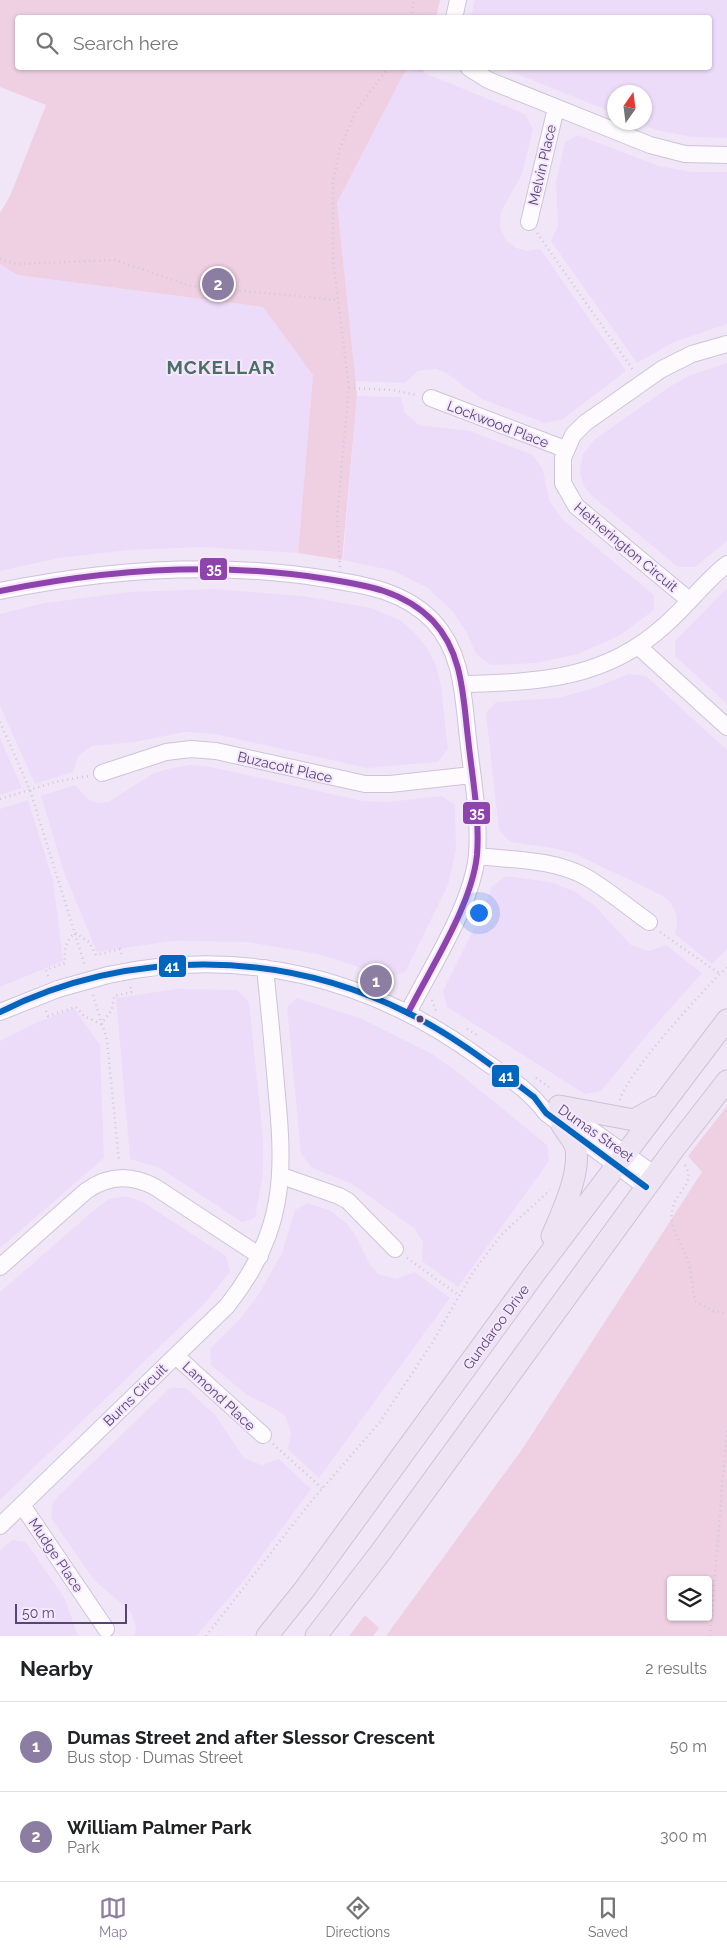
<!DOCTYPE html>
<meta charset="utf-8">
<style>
body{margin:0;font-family:Raleway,sans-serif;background:#f2f2f2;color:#202124}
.controls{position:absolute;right:15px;bottom:15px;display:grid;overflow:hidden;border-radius:5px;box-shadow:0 1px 4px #0004}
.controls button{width:45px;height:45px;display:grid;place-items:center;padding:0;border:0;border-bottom:1px solid #e0e0e0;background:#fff;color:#202124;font:25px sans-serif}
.compass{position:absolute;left:607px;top:85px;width:45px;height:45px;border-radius:50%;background:#fff;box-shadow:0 1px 4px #0004;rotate:14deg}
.scale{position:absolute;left:15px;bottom:12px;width:112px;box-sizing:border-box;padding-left:5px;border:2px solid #564675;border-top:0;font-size:14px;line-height:18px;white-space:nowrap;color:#564675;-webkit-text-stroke:4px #f5e7ff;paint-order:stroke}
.you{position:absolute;left:478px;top:912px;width:18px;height:18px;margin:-12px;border:4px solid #fff;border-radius:50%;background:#1a73e8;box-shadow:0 0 0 8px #1a73e833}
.badge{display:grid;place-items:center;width:32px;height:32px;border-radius:50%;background:#8c7ea2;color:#fff;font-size:16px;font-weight:700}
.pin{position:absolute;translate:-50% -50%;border:2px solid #fff;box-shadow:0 1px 5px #0006}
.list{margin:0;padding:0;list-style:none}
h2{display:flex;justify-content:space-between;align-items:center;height:65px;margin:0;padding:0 20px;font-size:21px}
h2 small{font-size:16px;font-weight:400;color:#757577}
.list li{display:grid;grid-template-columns:32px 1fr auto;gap:15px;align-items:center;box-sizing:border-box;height:90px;padding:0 20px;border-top:1px solid #e0e0e0}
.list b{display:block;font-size:19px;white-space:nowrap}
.list p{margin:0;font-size:16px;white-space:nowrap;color:#757577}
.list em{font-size:16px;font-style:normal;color:#757577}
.icon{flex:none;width:28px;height:28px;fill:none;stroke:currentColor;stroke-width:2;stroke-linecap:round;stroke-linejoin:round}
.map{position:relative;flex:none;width:727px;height:1636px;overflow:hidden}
.search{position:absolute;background:#fff;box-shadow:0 1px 4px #0004;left:15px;right:15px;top:15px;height:55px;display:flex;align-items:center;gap:12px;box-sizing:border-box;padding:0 18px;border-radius:5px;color:#757577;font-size:19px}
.sheet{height:245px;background:#fff}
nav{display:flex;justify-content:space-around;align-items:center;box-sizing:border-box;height:70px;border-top:1px solid #e0e0e0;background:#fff;font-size:14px;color:#757577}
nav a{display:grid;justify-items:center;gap:2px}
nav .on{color:#8c7ea2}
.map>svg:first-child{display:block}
.residential{fill:#eddcf9}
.green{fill:#eed0e2;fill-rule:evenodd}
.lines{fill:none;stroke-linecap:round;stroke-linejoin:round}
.minor-casing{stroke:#cdc4d8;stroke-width:18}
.major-casing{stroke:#cbc3d5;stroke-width:23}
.path{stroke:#cec8d7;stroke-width:2.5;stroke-dasharray:1 4;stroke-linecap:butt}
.minor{stroke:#fdfbfe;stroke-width:16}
.major{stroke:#ede3f2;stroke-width:21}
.minor-bridge-casing{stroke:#cdc4d8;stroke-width:18;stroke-linecap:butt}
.minor-bridge{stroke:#fdfbfe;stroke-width:16}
.bus-1-casing{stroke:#f5e7ff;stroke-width:10}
.bus-2-casing{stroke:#f5e7ff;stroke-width:10}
.bus-1{stroke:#8e44ad;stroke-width:6}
.bus-2{stroke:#0065bd;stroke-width:6}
.bus-dot{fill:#564675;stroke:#f5e7ff;stroke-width:2}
.labels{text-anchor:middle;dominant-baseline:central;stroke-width:4;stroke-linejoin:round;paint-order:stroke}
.street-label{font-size:14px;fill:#564675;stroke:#f5e7ff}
.district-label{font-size:19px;font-weight:bold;letter-spacing:1px;fill:#497063;stroke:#f5e7ff}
.line-badge{stroke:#f5e7ff;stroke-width:2}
.badge-label{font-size:14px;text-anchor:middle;font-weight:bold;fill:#fff}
</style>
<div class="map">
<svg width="727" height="1636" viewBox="0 0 727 1636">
<rect width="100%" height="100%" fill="#f1e6f7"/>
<path class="residential" d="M475,0H727V138L692,137L656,130L638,123L644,122V92H614V113L502,68H710V18L471,17Z
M408,70H417L525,114L533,129L522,174L501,212L500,228L506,240L516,248L528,251L540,249L626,371L563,419L545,423L482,399L446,373L436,369L418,371L405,383L354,381L337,203L403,75Z
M578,135L659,166L693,172H727V324L674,342L637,363L551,241L558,226L556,182L565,142Z
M0,264L17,275L263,307L314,375L298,553L202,547L129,550L59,558L0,571Z
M727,363V541L695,567H678L592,496L584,486L580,473L581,464L583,454L594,440L669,387L691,375Z
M357,396L401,397L405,413L419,425L470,431L533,455L543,470L549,500L562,519L654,595V610L619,636L578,654L536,663L491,665L476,654L467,633L453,612L428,588L394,571L343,560Z
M727,588V704L675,656V641Z
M213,589L303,596L371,608L400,620L415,633L427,648L436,665L441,687L448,749L438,762L367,768L215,734L185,732L135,742L92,746L78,756L73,772L35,784L0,706V614L44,603L129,592Z
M628,674L646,676L727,750V949L712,964L675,934L677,923L676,913L671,903L663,896L573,853L552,848L510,842L499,830L486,713L496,702L557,698L594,688Z
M0,738L22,788L0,795Z
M191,765L211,767L363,801L388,802L442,796L455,805L456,849L448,885L405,972L390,977L318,954L247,942L172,941L97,952L65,875L41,796L75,785L88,799L97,803L108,802L154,773L172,768Z
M28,800L53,880L63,961L0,987V809Z
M506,876L550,882L576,892L596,907L631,945L649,951L666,945L702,973L652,1029L601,1091L585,1094L447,1007L443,991L481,915L492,886Z
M176,989L237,990L249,1002L263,1137V1173L255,1218L242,1222L160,1168L130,1159L116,998Z
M297,998L360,1018L432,1054L460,1074L547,1145L549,1161L458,1287L422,1261L423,1242L414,1228L352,1184L312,1168L301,1154L287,1007Z
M74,1008L100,1045L104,1158L0,1248V1041L38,1022Z
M126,1196L143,1202L226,1256L230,1272L203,1305L0,1500V1292L99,1206L109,1199Z
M308,1203L331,1211L346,1223L354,1233L370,1265L378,1274L397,1279L415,1272L450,1298L319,1478L288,1449L291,1432L285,1416L277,1410L247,1395L211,1365L210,1349L239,1320L259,1294L282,1253L295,1210Z
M170,1388H186L216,1416L244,1458L262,1465L279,1459L311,1489L240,1585L196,1636H134L136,1628L131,1612L94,1580L51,1518L53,1501Z
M12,1540L26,1542L65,1599L78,1636H0V1551Z"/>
<path class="green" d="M0,0H440L436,18H18V68H425L423,72L408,70L403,75L337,203L357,396L342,560L298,553L313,375L263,307L17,275L0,264V213L10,196L46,105L0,87Z
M727,1106V1636H386L523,1448L702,1172L688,1156ZM671,1580H708V1617H671Z
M365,1615L379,1628L373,1636H349Z"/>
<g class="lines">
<defs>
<path id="minor" d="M454,18L458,0
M469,68L488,80L650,145L685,154L727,155
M529,222L556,108
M431,398L565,449
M0,591C108,569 217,561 327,579C366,585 404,591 433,621C463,653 463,697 468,738C472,777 480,816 477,855C472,905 431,967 408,1013
M689,600L576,506L563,483V458L573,435L585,423L662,369L692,354L727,344
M638,646L727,727
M462,684C538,682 605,680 665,625C687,606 704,582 727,564
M102,773L166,752L191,749L216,751L365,784H390L472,775
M477,856C512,860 554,859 586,877C608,890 628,907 649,922
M108,975C243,946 369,977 480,1058C504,1075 529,1089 546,1113L646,1187
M0,1012L58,989
M561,1108L655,1175
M282,1176L339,1196L348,1201L395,1249
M0,1267L86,1191C108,1175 131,1174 155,1187L260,1256
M176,1356L263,1435
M22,1505L106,1629
M0,1526L227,1306C286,1232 285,1174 276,1085C273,1046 269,1007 265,968"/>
<path id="major" d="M559,1106L634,1120L657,1107
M552,1236C562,1213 580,1175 576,1149C575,1141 566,1132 562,1125
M267,1636L304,1590L535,1273L727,1020
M316,1636L380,1553L674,1149L727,1081"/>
</defs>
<use href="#minor" class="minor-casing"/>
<use href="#major" class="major-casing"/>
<path class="path" d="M411,18L414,0
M537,233L633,370
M0,259L16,264L115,260L191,286L338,300
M349,388L392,390L417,395
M340,567L337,517L349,388L333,260V181L340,148L356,111L388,68
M0,722L30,790L85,966
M0,799L55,782L88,776
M660,932L720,974
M48,976L46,970L65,963C64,951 65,941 75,933L89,942L96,955L120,949L122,956
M93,995L107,1040L119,1162
M432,1000L436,1011
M46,1011L48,1016L76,1007L84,1016L101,1024L112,1010L114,996L132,992L130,986
M467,1029L477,1035
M536,1078L552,1089
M620,1100C626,1074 704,989 727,967
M685,1165C696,1183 677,1191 673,1207C667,1227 681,1241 687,1258C692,1271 692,1288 695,1301L713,1311L727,1313
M407,1258L460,1296
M273,1444L323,1489
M206,1636L309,1504L380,1422L432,1343L473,1272L501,1235L550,1190
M710,1636L727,1428"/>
<use href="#minor" class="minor"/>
<use href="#major" class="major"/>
<defs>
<path id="minor-bridge" d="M58,989L108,975"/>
</defs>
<use href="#minor-bridge" class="minor-bridge-casing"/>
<use href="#minor-bridge" class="minor-bridge"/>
<defs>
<path id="bus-1" d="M0,591C108,569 217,561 327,579C366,585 404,591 433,621C463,653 463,697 468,738C472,777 480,816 477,855C472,905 431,967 408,1013"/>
<path id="bus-2" d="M0,1012C128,948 281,949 408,1013C453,1035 494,1067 534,1097L546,1113L646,1187"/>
</defs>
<use href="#bus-1" class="bus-1-casing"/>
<use href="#bus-2" class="bus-2-casing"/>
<use href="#bus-1" class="bus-1"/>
<use href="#bus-2" class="bus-2"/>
</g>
<circle class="bus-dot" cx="420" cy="1019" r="4.5"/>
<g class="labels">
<g class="street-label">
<text transform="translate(542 165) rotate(-77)">Melvin Place</text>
<text transform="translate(498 424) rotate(21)">Lockwood Place</text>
<text transform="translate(626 547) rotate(40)">Hetherington Circuit</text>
<text transform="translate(285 767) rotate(13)">Buzacott Place</text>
<text transform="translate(596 1133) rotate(35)">Dumas Street</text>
<text transform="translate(496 1327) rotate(-54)">Gundaroo Drive</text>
<text transform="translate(135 1395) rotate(-44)">Burns Circuit</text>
<text transform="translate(219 1396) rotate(43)">Lamond Place</text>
<text transform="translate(56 1555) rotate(56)">Mudge Place</text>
</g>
<g class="district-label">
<text x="221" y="367">MCKELLAR</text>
</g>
</g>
<g class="line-badge">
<rect x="199" y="557" width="29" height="24" rx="5" fill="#8e44ad"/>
<rect x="462" y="801" width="29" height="24" rx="5" fill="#8e44ad"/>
<rect x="158" y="954" width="29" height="24" rx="5" fill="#0065bd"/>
<rect x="491" y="1064" width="29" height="24" rx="5" fill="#0065bd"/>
</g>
<g class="badge-label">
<text x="214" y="574">35</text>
<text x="477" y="818">35</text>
<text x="172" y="971">41</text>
<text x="506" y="1081">41</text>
</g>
</svg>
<div class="controls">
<button><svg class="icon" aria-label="layers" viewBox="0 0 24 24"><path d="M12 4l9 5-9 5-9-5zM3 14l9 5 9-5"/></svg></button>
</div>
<svg class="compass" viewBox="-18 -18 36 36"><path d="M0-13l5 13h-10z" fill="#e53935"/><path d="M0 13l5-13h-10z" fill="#757577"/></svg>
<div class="scale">50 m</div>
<div class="you"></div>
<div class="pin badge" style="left:376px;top:981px">1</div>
<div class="pin badge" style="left:218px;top:284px">2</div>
<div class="search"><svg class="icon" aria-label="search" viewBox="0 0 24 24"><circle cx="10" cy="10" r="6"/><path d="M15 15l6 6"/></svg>Search here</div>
</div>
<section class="sheet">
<h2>Nearby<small>2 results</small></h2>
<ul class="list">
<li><span class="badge">1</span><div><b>Dumas Street 2nd after Slessor Crescent</b><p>Bus stop · Dumas Street</p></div><em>50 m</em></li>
<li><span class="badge">2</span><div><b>William Palmer Park</b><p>Park</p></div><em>300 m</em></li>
</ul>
</section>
<nav>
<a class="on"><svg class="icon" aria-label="map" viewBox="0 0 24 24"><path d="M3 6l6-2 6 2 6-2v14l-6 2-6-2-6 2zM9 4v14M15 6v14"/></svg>Map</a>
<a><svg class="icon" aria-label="directions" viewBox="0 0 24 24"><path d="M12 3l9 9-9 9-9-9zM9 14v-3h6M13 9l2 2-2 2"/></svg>Directions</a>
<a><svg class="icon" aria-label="saved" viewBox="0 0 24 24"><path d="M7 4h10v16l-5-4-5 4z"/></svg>Saved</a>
</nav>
